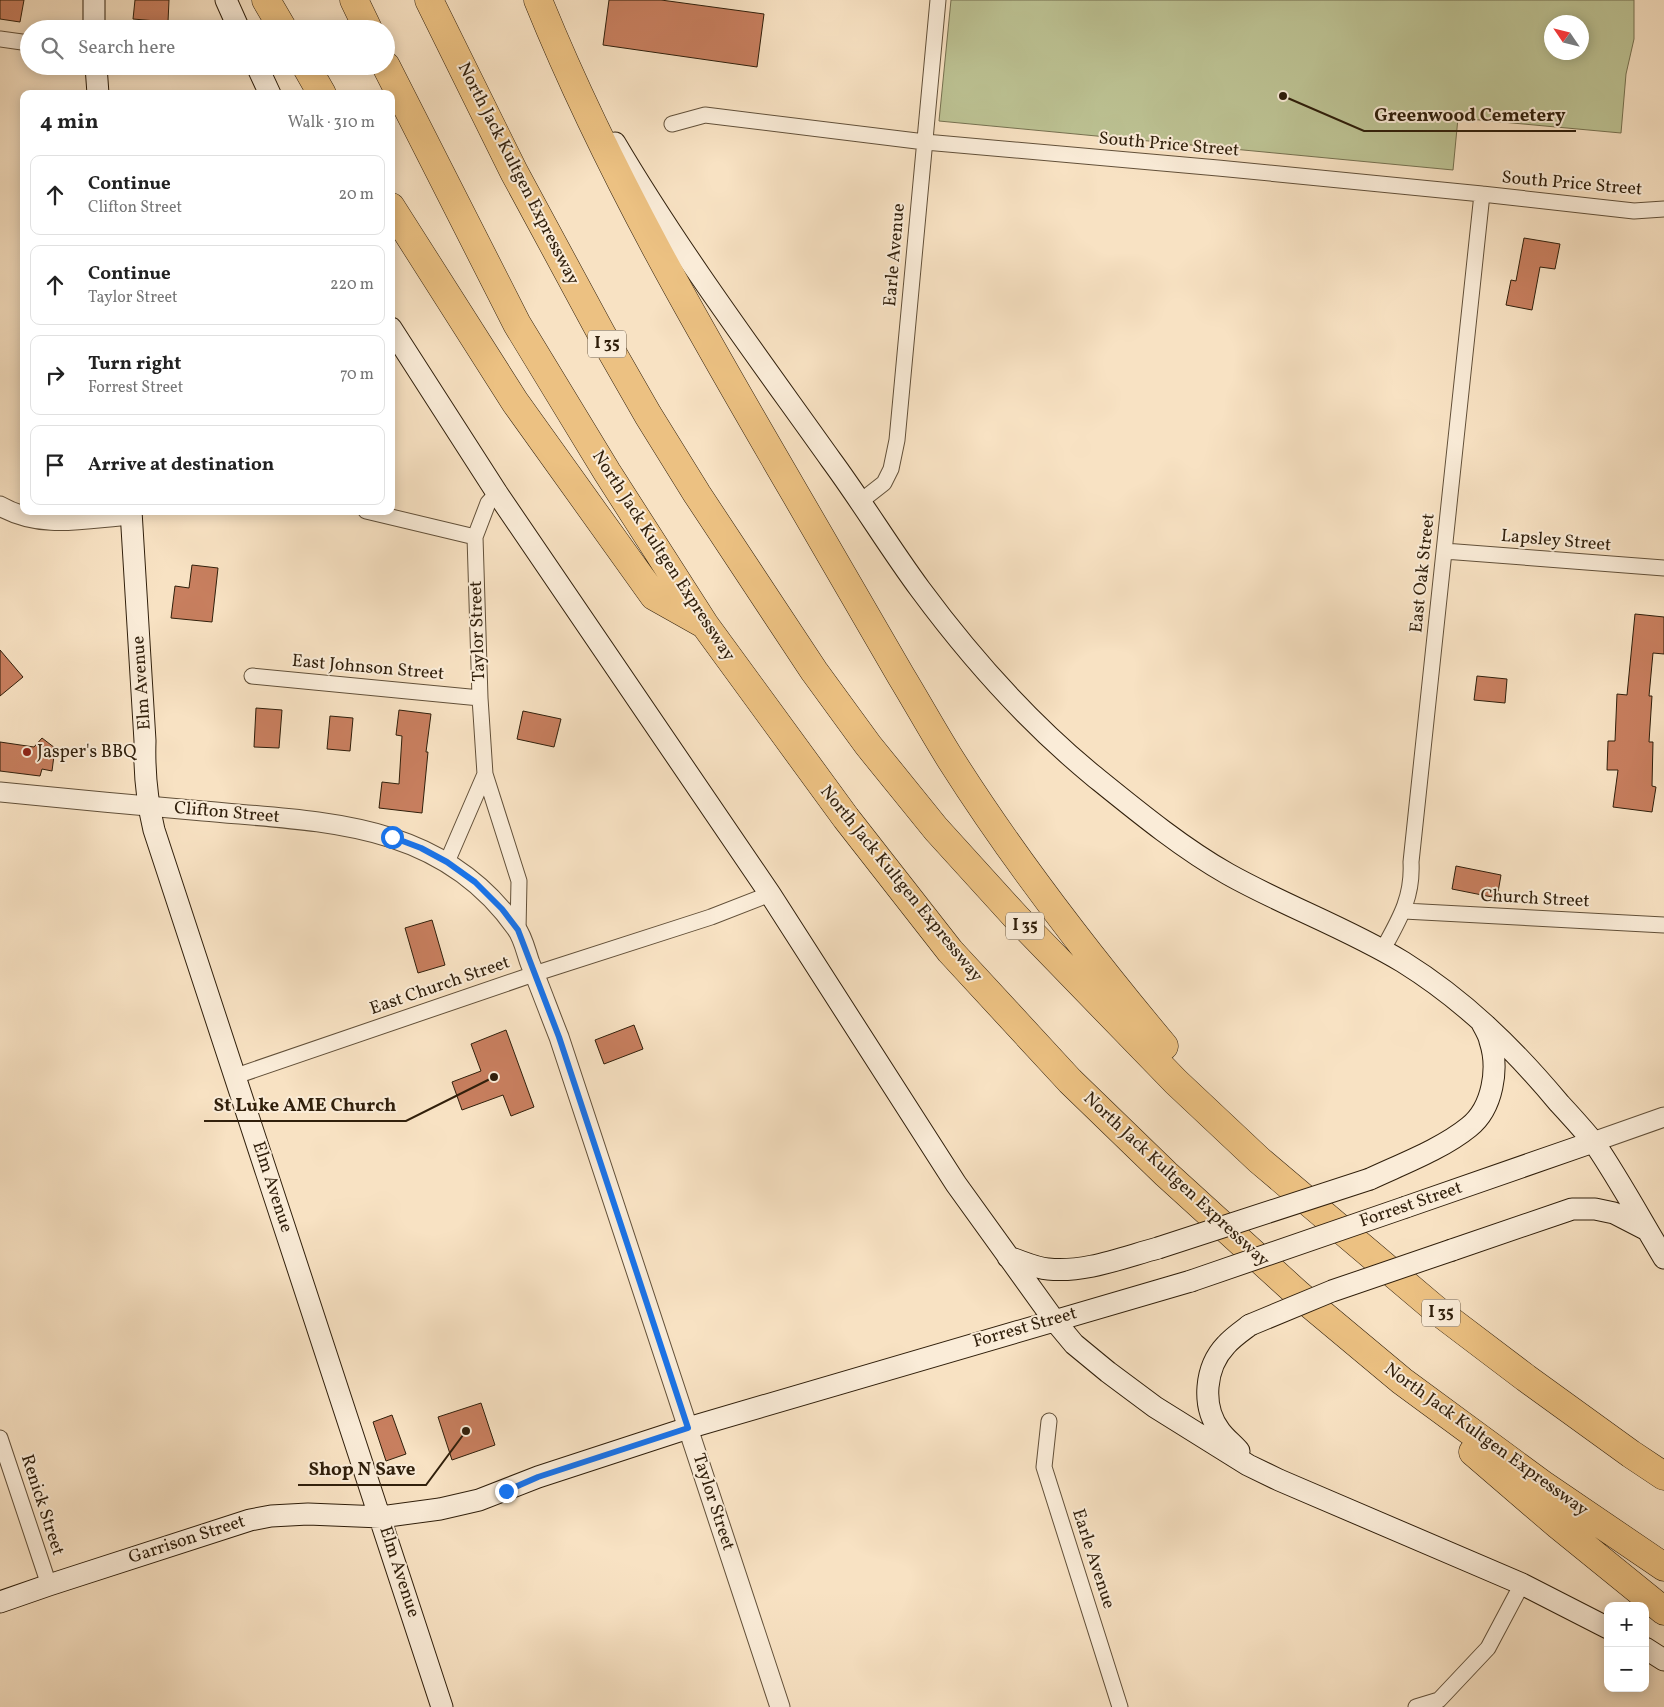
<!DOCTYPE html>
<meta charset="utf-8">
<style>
body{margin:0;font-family:Vollkorn,serif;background:#f6f6f6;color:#222}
.controls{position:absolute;right:15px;bottom:15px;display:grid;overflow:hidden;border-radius:10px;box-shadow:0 2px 12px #0003}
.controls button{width:45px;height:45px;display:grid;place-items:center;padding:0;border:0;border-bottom:1px solid #e0e0e0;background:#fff;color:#222;font:25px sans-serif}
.compass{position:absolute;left:1544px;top:15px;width:45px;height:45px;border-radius:50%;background:#fff;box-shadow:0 2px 12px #0003;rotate:305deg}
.stop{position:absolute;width:15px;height:15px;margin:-11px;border:4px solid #1a73e8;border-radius:50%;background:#fff}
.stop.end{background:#1a73e8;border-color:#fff;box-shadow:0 1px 5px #0008}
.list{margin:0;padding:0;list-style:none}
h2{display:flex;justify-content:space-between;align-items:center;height:65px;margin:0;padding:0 20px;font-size:21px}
h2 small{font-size:16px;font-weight:400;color:#767676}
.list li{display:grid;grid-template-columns:32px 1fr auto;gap:15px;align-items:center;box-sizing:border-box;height:80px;margin:0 10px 10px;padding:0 10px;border:1px solid #e0e0e0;border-radius:10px}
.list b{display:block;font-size:19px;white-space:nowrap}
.list p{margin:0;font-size:16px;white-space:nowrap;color:#767676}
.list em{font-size:16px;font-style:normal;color:#767676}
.icon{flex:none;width:28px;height:28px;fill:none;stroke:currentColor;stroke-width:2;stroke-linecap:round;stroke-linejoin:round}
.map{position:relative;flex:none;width:1664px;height:1707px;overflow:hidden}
.search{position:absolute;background:#fff;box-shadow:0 2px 12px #0003;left:20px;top:20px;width:375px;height:55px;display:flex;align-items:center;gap:12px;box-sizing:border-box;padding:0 18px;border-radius:28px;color:#767676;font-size:19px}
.panel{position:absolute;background:#fff;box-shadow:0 2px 12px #0003;left:20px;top:90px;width:375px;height:425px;border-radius:10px}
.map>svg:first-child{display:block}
.green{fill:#bdc394;stroke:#767150;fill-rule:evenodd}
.building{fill:#c87f5f;stroke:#301f0b}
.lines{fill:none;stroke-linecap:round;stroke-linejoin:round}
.minor-casing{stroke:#625039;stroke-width:17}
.tertiary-casing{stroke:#625039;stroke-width:21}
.secondary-casing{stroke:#301f0b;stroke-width:23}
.motorway-casing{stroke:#301f0b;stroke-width:29}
.minor{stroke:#faecd8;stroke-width:15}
.tertiary{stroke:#faecd8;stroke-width:19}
.secondary{stroke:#faecd8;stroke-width:21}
.motorway{stroke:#ecc182;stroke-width:28}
.secondary-bridge-casing{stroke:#301f0b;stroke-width:23;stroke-linecap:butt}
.secondary-bridge{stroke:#faecd8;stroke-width:21}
.route{stroke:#1a73e8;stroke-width:6}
.poi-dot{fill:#8f2418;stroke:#faecd8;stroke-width:2}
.labels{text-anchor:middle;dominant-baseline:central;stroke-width:4;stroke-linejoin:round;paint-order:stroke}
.shield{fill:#faecd8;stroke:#6d5c48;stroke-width:1}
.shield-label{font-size:16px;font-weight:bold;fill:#301f0b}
.street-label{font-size:18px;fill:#301f0b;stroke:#faecd8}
.poi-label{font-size:18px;fill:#301f0b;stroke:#faecd8;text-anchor:start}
.leader{fill:none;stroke:#301f0b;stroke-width:2}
.callout-dot{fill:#301f0b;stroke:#faecd8;stroke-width:2}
.callout-label{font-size:19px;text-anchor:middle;font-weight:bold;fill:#301f0b;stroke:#faecd8;stroke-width:4;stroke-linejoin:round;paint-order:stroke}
</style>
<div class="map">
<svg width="1664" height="1707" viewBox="0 0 1664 1707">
<rect width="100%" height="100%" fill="#f8e2c3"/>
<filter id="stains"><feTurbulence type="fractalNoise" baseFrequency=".004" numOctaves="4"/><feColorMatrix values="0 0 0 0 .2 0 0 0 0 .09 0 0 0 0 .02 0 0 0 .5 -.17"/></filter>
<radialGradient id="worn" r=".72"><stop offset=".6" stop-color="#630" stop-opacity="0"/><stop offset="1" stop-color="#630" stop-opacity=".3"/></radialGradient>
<path class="green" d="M951,0H1634V39L1626,74L1621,133L1458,118L1453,170L939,121ZM1552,22H1582V52H1552Z"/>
<path class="building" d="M0,0H24L20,22L0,19Z
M135,0H169L168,22L133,19Z
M609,0H661L764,14L757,67L603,45Z
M1524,238L1560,244L1555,269L1540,267L1532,310L1506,305L1511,280L1516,281Z
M192,565L218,568L212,622L171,618L175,586L189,588Z
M1635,614L1664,617V654L1653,653L1649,696H1652L1649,742H1653L1652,786L1656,787L1652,812L1613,807L1618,770H1607L1608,741H1615L1617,694L1627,695Z
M0,650L23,677L0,696Z
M1477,676L1507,679L1505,703L1474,700Z
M256,708L282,710L279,748L254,747Z
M399,710L431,714L426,752H428L422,813L379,808L382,782L399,784L402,736L396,735Z
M523,711L561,719L554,747L517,739Z
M330,716L353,718L350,751L327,749Z
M42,738L55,748L52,771L42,769L40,776L0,771V742L34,747Z
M1456,866L1501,875L1497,898L1452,889Z
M432,920L445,965L418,973L405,928Z
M634,1025L643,1049L604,1064L595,1040Z
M506,1030L534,1107L511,1116L503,1095L462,1110L452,1082L481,1071L471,1044Z
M481,1403L495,1445L452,1460L438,1417Z
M392,1415L406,1454L386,1461L373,1422Z"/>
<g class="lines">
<defs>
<path id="minor" d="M0,39L29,43
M672,124L705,115L925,142L1218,168L1482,194L1634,211L1664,209
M861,501L884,483L891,469L897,440L938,0
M366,511L475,537
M1444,551L1664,568
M252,676L480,698
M485,774L519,881L518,930
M447,862L485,774L480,698L475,537L488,503L497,493
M1404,911L1664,925
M1382,951C1399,920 1413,898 1411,862L1482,194
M236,1076L534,974L711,917L770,894
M1049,1421L1044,1467L1120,1707
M0,1438L49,1585
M1416,1707L1439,1700L1488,1648L1522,1584"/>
<path id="tertiary" d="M0,506C42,530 86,518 131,515
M0,792C68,799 135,805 203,811C321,822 440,820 516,928C523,937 526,952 530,963C540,987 549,1012 559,1037L780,1707
M1593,1142L1664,1117"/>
<path id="secondary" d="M94,0V29
M226,0L239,29
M96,66L98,94
M257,66L270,94
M615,143C680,253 757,356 831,460C862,502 889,547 920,589C971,658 1029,723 1095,777C1137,811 1182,848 1228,874C1285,906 1347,928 1403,962C1464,1000 1513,1048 1559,1103C1571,1116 1584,1130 1595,1144C1620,1181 1641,1220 1664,1258
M391,328L497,493L770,894L956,1184L1054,1320L1074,1344L1108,1372L1155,1407L1248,1465L1279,1480L1522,1584L1608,1628
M131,511L145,741C144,771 147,801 154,830L442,1707
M1370,1179C1402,1164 1442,1149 1469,1127C1493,1108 1499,1068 1490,1041C1489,1035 1485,1029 1482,1023
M1406,1207L1593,1142
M1452,1250L1572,1209H1595L1614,1213L1647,1230
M1008,1257C1021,1261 1035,1268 1048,1269C1085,1273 1124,1257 1158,1248
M1239,1451C1233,1444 1225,1438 1220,1431C1201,1406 1205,1367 1226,1345C1233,1337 1242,1331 1250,1325
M0,1602L49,1585L250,1520L271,1516L308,1514L381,1517L440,1509L479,1500L538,1477L688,1428L1191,1281
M1645,1648L1664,1660"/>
<path id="motorway" d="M266,0L283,29
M354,0L368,29
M429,0L514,172L601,333L648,415L697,494L814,671L868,745L936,829L1016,917L1176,1082L1259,1160L1435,1309L1526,1378L1631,1454L1664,1476
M538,0C608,173 702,334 796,495C831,555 866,616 901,676C918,704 934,733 951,760C1015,861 1088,955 1164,1046
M306,66L322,94
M386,66L517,324L607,472L705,625L846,818L950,951L1070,1081L1166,1174L1299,1295L1402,1381L1542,1484L1664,1567
M391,207L515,402L654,596L702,623
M1473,1452L1558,1525L1664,1611"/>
</defs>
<use href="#minor" class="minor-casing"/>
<use href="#tertiary" class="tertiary-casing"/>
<use href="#secondary" class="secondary-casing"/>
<use href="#motorway" class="motorway-casing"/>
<use href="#minor" class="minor"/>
<use href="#tertiary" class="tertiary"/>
<use href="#secondary" class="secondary"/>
<use href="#motorway" class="motorway"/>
<defs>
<path id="secondary-bridge" d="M1158,1248L1370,1179
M1191,1281L1406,1207
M1250,1325L1332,1291L1452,1250"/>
</defs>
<use href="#secondary-bridge" class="secondary-bridge-casing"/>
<use href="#secondary-bridge" class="secondary-bridge"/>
</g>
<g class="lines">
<path class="route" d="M392,837L421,848L447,862L475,882L502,909L518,930L559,1037L688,1428L538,1477L506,1491"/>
</g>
<circle class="poi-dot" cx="27" cy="752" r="5"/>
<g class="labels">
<g class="shield">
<rect x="588" y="330.5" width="38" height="27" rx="4"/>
<rect x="1006" y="912.5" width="38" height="27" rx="4"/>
<rect x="1422" y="1299.5" width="38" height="27" rx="4"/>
</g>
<g class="shield-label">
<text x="607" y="344">I 35</text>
<text x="1025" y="926">I 35</text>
<text x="1441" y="1313">I 35</text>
</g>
<g class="street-label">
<text transform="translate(1169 145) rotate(5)">South Price Street</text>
<text transform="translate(518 174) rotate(63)">North Jack Kultgen Expressway</text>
<text transform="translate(1572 184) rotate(5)">South Price Street</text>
<text transform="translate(895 255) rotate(-85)">Earle Avenue</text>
<text transform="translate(1556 541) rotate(5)">Lapsley Street</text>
<text transform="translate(663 556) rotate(57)">North Jack Kultgen Expressway</text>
<text transform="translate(1423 573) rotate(-84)">East Oak Street</text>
<text transform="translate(478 631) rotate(-92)">Taylor Street</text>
<text transform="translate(368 668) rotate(5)">East Johnson Street</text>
<text transform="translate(142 683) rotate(-94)">Elm Avenue</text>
<text transform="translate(227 813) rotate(5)">Clifton Street</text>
<text transform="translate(901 884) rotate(51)">North Jack Kultgen Expressway</text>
<text transform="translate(1535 899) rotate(3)">Church Street</text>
<text transform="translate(440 986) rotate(-19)">East Church Street</text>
<text transform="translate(1176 1180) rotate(43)">North Jack Kultgen Expressway</text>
<text transform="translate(272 1187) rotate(72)">Elm Avenue</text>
<text transform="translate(1411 1205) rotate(-19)">Forrest Street</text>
<text transform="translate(1025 1328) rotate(-16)">Forrest Street</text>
<text transform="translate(1486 1440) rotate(36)">North Jack Kultgen Expressway</text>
<text transform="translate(713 1502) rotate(72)">Taylor Street</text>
<text transform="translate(42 1505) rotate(72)">Renick Street</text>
<text transform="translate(187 1540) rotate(-18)">Garrison Street</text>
<text transform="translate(1093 1559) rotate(72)">Earle Avenue</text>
<text transform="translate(399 1572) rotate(72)">Elm Avenue</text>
</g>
<g class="poi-label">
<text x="37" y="752">Jasper's BBQ</text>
</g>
</g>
<path class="leader" d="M1283 96L1364 131H1576M494 1077L406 1121H204M466 1431L426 1485H298"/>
<g class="callout-dot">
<circle cx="1283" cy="96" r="5"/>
<circle cx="494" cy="1077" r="5"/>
<circle cx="466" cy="1431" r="5"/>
</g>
<g class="callout-label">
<text x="1470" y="121">Greenwood Cemetery</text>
<text x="305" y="1111">St Luke AME Church</text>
<text x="362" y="1475">Shop N Save</text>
</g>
<rect width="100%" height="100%" filter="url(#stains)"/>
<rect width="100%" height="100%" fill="url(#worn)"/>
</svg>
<div class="controls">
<button>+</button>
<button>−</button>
</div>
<svg class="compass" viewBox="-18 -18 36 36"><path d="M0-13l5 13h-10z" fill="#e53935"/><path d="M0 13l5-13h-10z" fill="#767676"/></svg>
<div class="stop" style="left:392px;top:837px"></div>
<div class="stop end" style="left:506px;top:1491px"></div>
<div class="search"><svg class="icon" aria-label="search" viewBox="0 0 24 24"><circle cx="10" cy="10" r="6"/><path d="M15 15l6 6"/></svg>Search here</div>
<section class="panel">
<h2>4 min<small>Walk · 310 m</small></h2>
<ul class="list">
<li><svg class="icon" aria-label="ahead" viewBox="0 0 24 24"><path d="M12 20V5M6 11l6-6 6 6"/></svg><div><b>Continue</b><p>Clifton Street</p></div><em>20 m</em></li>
<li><svg class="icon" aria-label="ahead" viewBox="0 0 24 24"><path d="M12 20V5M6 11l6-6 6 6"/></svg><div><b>Continue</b><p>Taylor Street</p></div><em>220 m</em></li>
<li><svg class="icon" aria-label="right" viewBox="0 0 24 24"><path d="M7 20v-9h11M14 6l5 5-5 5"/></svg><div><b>Turn right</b><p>Forrest Street</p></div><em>70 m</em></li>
<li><svg class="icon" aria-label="arrive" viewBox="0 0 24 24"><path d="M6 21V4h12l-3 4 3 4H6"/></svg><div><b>Arrive at destination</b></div></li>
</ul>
</section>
</div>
